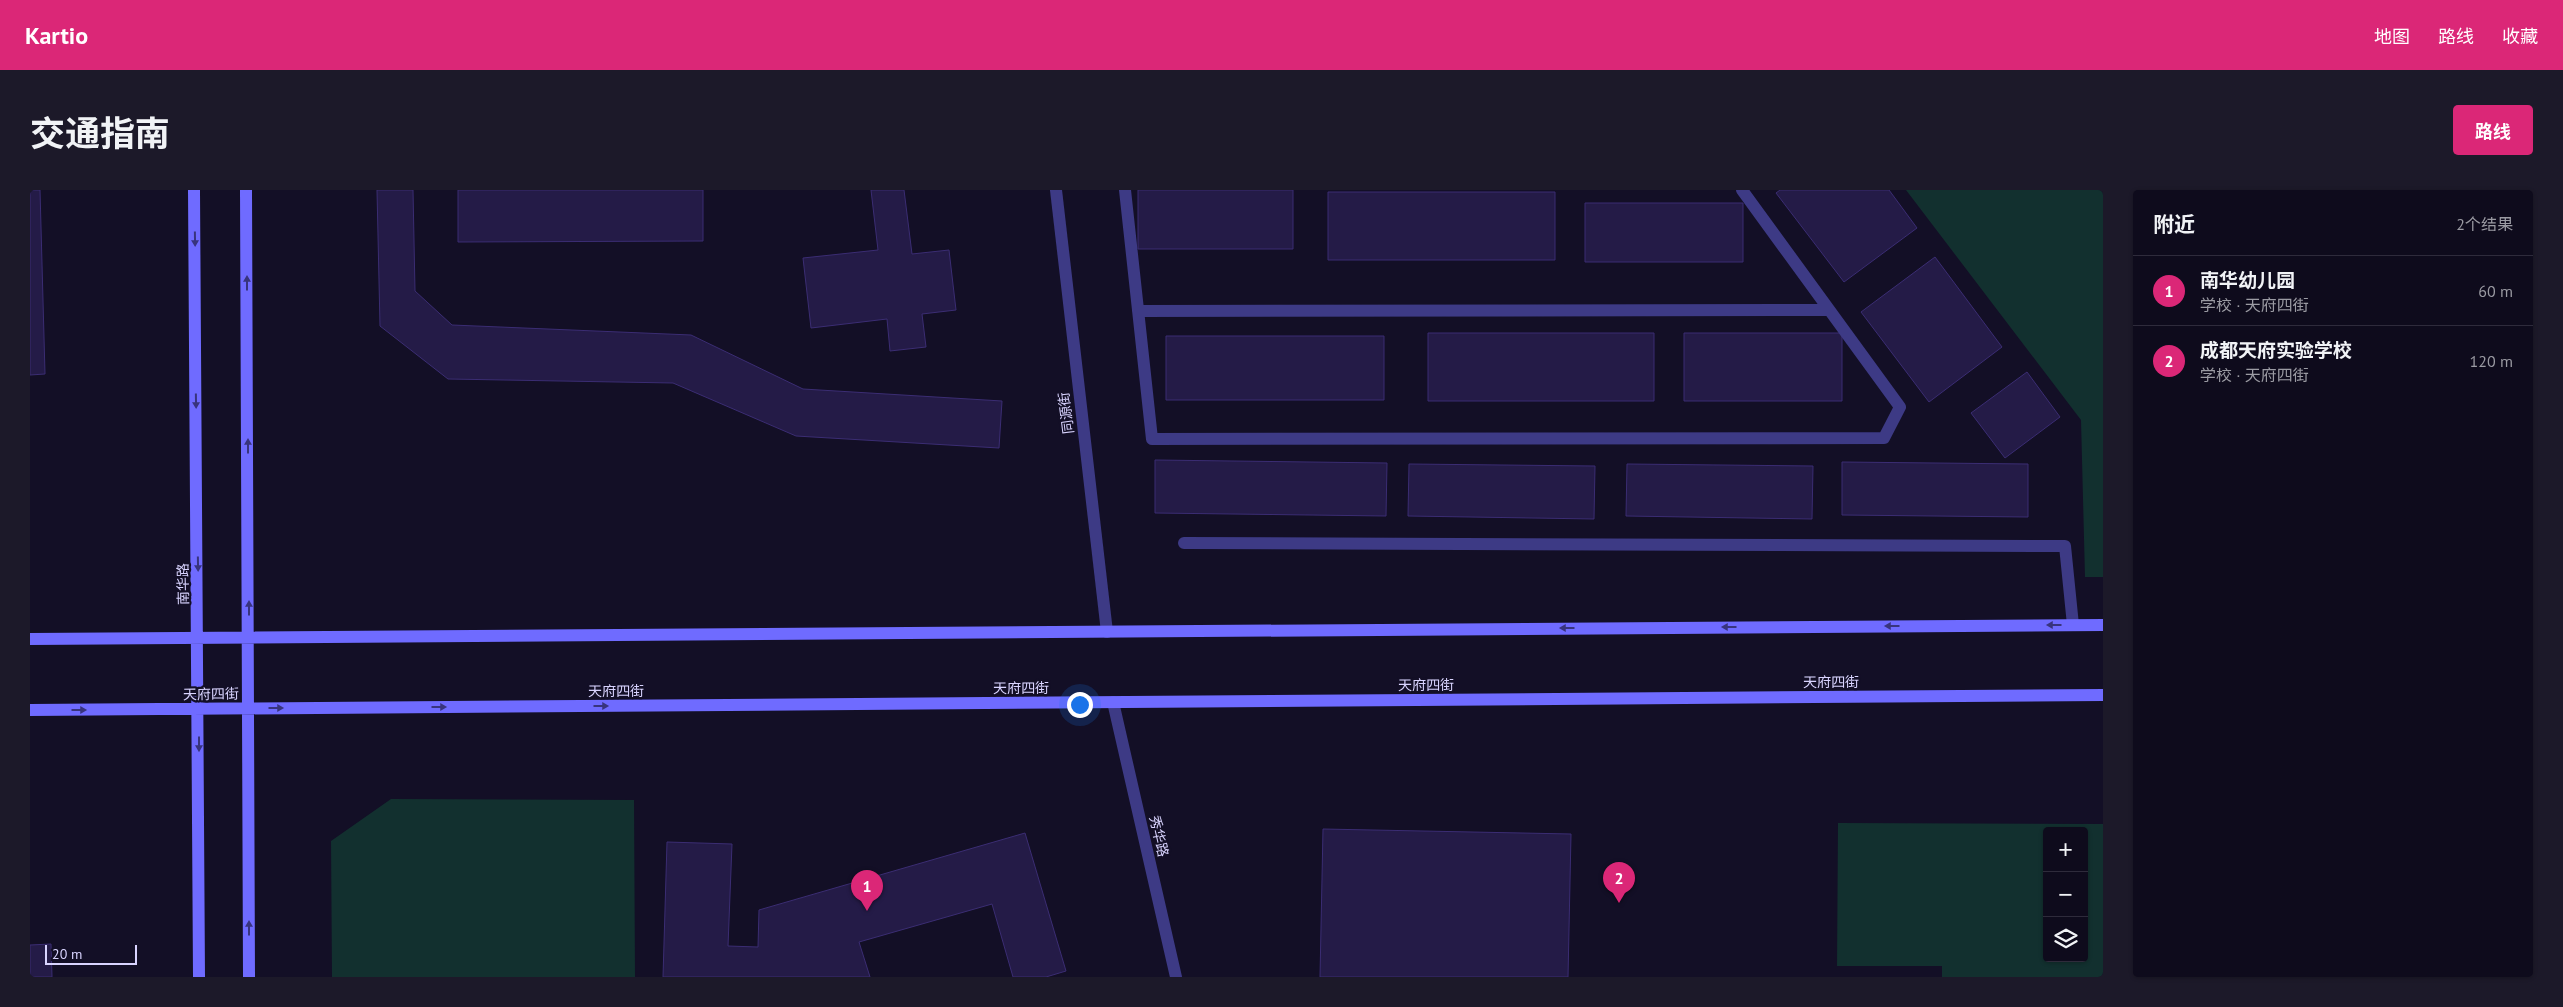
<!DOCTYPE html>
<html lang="zh">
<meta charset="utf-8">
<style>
body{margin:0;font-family:"PT Sans","Noto Sans SC",sans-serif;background:#1c1929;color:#f1f3f6}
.controls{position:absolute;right:15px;bottom:15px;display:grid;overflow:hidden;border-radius:5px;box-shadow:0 1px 4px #0004}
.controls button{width:45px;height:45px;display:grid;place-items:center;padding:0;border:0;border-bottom:1px solid #2e2b3b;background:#0e0b1c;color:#f1f3f6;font:25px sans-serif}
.scale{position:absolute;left:15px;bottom:12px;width:92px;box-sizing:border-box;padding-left:5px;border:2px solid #d9d4ff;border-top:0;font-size:14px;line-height:18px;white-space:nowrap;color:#d9d4ff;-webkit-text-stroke:4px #130f26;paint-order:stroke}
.you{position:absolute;left:1049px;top:514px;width:18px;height:18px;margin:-12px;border:4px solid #fff;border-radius:50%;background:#1a73e8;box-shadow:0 0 0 8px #1a73e833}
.badge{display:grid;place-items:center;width:32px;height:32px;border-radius:50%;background:#db2777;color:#fff;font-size:16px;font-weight:700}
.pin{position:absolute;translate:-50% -41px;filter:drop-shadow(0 1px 2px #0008)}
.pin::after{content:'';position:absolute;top:26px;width:18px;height:15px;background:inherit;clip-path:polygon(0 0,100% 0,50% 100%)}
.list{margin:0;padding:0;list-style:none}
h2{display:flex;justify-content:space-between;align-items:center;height:65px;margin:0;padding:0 20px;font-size:21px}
h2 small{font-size:16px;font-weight:400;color:#9b9ba3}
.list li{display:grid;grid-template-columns:32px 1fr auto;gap:15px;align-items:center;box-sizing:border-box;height:70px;padding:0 20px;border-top:1px solid #2e2b3b}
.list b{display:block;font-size:19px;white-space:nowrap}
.list p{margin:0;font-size:16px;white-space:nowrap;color:#9b9ba3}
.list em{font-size:16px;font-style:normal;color:#9b9ba3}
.icon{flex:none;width:28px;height:28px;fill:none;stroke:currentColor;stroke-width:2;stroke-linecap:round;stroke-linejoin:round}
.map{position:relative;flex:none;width:2073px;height:787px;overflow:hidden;border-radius:5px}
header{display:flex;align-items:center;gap:30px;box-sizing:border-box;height:70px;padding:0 25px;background:#db2777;color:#fff}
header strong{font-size:24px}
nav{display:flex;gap:28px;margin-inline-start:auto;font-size:18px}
.intro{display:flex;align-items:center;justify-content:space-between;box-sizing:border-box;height:120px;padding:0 30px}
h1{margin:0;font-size:35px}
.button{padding:12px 22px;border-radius:5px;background:#db2777;color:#fff;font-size:18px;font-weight:700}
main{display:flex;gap:30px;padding:0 30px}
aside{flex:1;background:#0e0b1c;border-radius:5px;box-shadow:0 1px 4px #0004}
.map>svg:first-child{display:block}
.green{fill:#12302f;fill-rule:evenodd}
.building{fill:#241b47;stroke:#3b2d73}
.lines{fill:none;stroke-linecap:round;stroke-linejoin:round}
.service{stroke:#3d3a85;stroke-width:12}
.minor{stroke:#3d3a85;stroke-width:12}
.tertiary{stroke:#3d3a85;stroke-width:12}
.secondary{stroke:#6f6bff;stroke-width:12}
.oneway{fill:#38347d}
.labels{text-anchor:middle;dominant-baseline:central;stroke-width:4.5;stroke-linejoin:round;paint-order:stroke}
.street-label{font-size:14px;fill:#d9d4ff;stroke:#130f26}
</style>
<header>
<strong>Kartio</strong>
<nav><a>地图</a><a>路线</a><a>收藏</a></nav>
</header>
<div class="intro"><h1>交通指南</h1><a class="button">路线</a></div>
<main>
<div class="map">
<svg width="2073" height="787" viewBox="0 0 2073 787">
<rect width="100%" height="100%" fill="#130f26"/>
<path class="green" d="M1876,0H2073V387H2055L2051,230Z
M361,609L604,610L605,787H302L301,651Z
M1808,633L2073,634V787H1912V776H1807ZM2017,641H2054V768H2017Z"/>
<path class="building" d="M0,0H10L15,184L0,185Z
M347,0H383L385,101L422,135L661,145L773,199L972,211L969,258L766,246L643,193L418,189L350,136Z
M428,0H673V51L428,52Z
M841,0H874L882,64L919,60L926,120L892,124L896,157L860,161L857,129L781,138L773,68L848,60Z
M1108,0H1263V59H1108Z
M1750,0H1859L1887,38L1814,92L1746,3Z
M1298,2H1525V70H1298Z
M1555,13H1713V72H1555Z
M1905,67L1972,157L1899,212L1831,122Z
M1398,143H1624V211H1398Z
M1654,143H1812V211H1654Z
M1136,146H1354V210H1136Z
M1997,182L2030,227L1975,268L1941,223Z
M1125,270L1357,273L1356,326L1125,323Z
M1812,272L1998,274V327L1812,325Z
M1379,274L1565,276L1564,329L1378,326Z
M1597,274L1783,276L1782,329L1596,326Z
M1293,639L1541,644L1538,787H1290Z
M995,643L1036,781L1016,787H983L962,714L829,752L840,787H633L637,652L702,654L698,756L728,757L729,720Z
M21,754L22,787H0V755Z"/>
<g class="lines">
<path class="service" d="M1095,0L1122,249L1854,248L1870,217L1712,0
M1108,121L1799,120
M1154,353L2035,356L2043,435"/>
<path class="minor" d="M1026,0L1077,442"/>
<path class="tertiary" d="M1083,512L1146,787"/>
<path class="secondary" d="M164,0L169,787
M216,0L219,787
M0,449L2073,435
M0,520L2073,505"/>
</g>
<defs><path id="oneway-solid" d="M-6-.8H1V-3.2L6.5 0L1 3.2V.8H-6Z" transform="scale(1.25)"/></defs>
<g class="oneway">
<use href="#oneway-solid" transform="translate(165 49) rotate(89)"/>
<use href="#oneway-solid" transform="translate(217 93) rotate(-90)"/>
<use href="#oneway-solid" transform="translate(166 211) rotate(89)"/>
<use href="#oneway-solid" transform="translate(218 256) rotate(-90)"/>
<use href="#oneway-solid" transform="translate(168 374) rotate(89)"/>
<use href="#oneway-solid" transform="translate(219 418) rotate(-90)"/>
<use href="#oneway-solid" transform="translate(2024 435) rotate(180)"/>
<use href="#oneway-solid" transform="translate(1862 436) rotate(180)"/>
<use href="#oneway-solid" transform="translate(1699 437) rotate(180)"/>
<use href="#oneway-solid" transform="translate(1537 438) rotate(180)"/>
<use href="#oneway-solid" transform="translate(571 516)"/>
<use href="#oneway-solid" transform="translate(409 517)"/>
<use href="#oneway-solid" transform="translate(246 518)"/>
<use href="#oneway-solid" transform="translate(49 520)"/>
<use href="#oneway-solid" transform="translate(169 554) rotate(90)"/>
<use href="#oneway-solid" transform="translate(219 738) rotate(-90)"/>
</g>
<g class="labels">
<g class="street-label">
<text transform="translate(1036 223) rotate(-97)">同源街</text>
<text transform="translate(153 394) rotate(-91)">南华路</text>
<text x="1801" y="492">天府四街</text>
<text x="1396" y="495">天府四街</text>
<text x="991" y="498">天府四街</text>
<text x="586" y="501">天府四街</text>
<text transform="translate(181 504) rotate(-1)">天府四街</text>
<text transform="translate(1129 646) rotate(77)">秀华路</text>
</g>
</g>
</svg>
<div class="controls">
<button>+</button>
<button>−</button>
<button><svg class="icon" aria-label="layers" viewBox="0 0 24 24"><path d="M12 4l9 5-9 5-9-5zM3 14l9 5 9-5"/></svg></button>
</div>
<div class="scale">20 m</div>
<div class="you"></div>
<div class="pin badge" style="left:837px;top:721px">1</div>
<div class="pin badge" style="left:1589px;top:713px">2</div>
</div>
<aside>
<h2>附近<small>2个结果</small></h2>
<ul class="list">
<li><span class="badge">1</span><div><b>南华幼儿园</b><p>学校 · 天府四街</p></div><em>60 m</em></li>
<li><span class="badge">2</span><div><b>成都天府实验学校</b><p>学校 · 天府四街</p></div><em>120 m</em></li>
</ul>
</aside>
</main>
